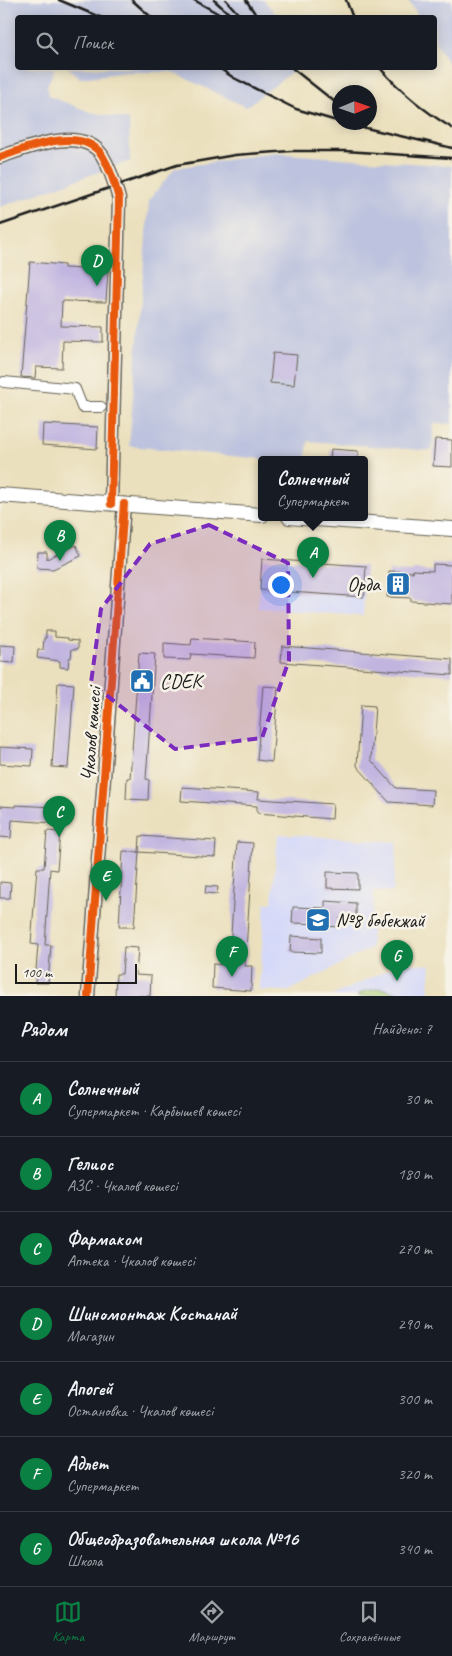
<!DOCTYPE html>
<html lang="ru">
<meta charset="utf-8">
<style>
body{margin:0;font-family:Caveat,sans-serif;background:#242831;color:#f1f3f6}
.compass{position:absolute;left:332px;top:85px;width:45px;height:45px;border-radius:50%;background:#171b24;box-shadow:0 2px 12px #0003;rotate:88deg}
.scale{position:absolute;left:15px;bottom:12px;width:122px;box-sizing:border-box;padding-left:5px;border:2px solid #1c1c1c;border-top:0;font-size:14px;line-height:18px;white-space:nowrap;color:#1c1c1c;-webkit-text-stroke:4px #f7f3e8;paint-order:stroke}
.you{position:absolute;left:280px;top:584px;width:18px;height:18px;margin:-12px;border:4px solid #fff;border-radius:50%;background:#1a73e8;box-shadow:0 0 0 8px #1a73e833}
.badge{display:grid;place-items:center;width:32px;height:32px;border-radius:50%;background:#0b8043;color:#fff;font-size:16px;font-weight:700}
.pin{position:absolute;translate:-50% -41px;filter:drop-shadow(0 1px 2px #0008)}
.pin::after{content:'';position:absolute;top:26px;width:18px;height:15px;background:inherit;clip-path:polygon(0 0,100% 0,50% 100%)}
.popup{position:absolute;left:258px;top:456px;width:110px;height:65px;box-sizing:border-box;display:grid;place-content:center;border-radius:5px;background:#171b24;filter:drop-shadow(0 1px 4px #0005);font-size:16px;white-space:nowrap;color:#9ea1a6}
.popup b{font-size:19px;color:#f1f3f6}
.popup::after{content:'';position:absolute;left:50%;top:100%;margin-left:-10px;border:10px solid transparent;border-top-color:#171b24}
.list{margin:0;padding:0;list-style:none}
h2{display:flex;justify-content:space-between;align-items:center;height:65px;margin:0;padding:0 20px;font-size:21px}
h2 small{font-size:16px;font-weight:400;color:#9ea1a6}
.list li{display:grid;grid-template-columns:32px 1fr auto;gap:15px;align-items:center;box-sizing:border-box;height:75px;padding:0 20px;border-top:1px solid #363941}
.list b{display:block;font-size:19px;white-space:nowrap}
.list p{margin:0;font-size:16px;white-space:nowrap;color:#9ea1a6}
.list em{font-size:16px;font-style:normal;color:#9ea1a6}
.icon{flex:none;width:28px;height:28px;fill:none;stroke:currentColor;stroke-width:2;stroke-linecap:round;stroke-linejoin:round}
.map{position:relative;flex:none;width:452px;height:996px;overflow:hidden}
.search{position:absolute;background:#171b24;box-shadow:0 2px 12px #0003;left:15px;right:15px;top:15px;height:55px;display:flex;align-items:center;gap:12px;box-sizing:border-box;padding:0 18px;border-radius:5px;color:#9ea1a6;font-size:19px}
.sheet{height:590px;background:#171b24}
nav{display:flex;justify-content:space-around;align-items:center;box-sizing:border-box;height:70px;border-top:1px solid #363941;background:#171b24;font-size:14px;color:#9ea1a6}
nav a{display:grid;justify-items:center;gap:2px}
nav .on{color:#0b8043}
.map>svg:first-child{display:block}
.built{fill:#d4d8f9}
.industrial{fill:#bdc3de}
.green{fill:#add079;stroke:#64764a}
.building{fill:#c1b5e0}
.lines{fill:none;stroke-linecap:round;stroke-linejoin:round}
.minor-casing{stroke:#646154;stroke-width:12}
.tertiary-casing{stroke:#646154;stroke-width:15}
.secondary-casing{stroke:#646154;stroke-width:16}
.minor{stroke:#fff;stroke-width:10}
.tertiary{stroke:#fff;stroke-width:12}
.secondary{stroke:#fff;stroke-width:14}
.rail{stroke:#1c1c1c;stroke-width:2.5}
.cycleway-casing{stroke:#f7f3e8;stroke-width:11}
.cycleway{stroke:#e8590c;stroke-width:8}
.marked{fill:#7b2cbf;fill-opacity:0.2;stroke:#7b2cbf;stroke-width:4;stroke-dasharray:10 6;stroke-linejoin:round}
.labels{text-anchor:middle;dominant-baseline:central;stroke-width:5;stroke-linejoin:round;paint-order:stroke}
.poi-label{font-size:20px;fill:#1c1c1c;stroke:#f7f3e8;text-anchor:start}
.street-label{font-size:20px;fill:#1c1c1c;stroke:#f7f3e8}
</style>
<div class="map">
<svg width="452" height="996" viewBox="0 0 452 996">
<rect width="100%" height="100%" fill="#f7f3e8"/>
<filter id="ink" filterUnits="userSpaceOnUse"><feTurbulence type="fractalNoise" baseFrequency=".02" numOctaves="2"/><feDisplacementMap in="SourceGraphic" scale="10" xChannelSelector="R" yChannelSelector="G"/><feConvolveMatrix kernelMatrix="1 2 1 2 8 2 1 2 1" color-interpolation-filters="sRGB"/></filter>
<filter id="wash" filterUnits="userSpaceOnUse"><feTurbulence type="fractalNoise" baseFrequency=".0096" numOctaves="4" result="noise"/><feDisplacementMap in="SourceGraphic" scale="20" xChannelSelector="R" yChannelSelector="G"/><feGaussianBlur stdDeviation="1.12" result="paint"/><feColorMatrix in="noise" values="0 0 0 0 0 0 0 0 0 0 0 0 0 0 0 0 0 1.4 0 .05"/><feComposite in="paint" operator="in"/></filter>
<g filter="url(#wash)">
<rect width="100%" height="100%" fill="#ebe0bd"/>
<path class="built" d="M260,590L364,597L363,616L258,608Z
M278,834L397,842L393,892L374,891L371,948L289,991L259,990L265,903H272Z
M402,963L431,965L428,996H332Z"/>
<path class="industrial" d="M0,0H264L278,17L18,18V68H55L47,86L49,96L90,112L129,120L130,161L0,207Z
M408,0H452V70L435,42L434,18L419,17Z
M68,68H297L246,107L172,72H127L80,78Z
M272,153L452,166V424L434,423L432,451L308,441L306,459H263L129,446L149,200L175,168Z"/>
<path class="green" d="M381,988L400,994L402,996H358L362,992Z"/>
<g id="blocks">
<path class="building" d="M30,262L64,265V268L108,270L106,302L62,301L61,326L103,327V342L63,341L62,368L36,367L35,378L21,377Z
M273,353L297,355L294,385L270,383Z
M43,424L98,427L97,449L42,445Z
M435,439L452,440V467L433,466Z
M331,449L358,451V459H330Z
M76,545L81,556L53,569L37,568L38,552H47V559Z
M262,559L366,566L364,597L260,590Z
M433,564L452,565V604L411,601V598L387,597L389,571L413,572V570L433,571Z
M46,631H55V637L68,638V640L78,641V649H72L71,658H69L68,668L60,667V661L37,658L38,650H43L44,638H46Z
M192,638L255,642L254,658L191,654L190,660L164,659V643L191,645Z
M0,645L15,646L14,663L0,662Z
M282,646L452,659V675L281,662Z
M139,653L155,654L146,779L149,780L148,800L126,799L127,778H130Z
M58,683L74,684L68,768L52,767Z
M263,686L278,687L272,762L257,760Z
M361,705L375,706L371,760L396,788L433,790L432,805L389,802L357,766Z
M0,747L33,749L32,766L0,764Z
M182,787L259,792L258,799L333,804L332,819L257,813V806L181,801Z
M15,805L53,807L52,823L12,820L11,838L0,837V806L15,807Z
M47,831L60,832L57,870L50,869L45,945H51L48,983H35L38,945L31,944L37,868H44Z
M140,836L216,841L215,857L139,852Z
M237,842L253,843L245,966H252L251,991L212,988L213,964L229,965Z
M123,851L139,852L134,927H119Z
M327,872L358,873V889L327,888Z
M0,882L11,883L10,898H0Z
M206,886L218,887L217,894L205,893Z
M325,901L356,903V918H340V927L325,926V924L292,923L293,907L325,908Z
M291,936L321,938V953L290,952Z
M124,947L138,948L136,975L151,976L150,996H115L116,974H122Z"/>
</g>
</g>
<g filter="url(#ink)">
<use href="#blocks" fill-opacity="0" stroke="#646154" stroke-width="1"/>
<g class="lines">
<defs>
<path id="minor" d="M4,382L75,389L82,407H101"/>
<path id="tertiary" d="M0,157C27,148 81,125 102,155C110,168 115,184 119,199L111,504
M88,996L124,504"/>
<path id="secondary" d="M0,495L262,515
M289,517L452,529"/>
</defs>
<use href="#minor" class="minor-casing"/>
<use href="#tertiary" class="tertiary-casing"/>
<use href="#secondary" class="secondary-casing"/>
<use href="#minor" class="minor"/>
<use href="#tertiary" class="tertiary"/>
<use href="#secondary" class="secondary"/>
<path class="rail" d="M59,0L102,18
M132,0L152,18
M194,0L226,18
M214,0L234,18
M226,0L242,18
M246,0L258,18
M346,0L353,18
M219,68L234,78L296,109L340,122
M292,68L340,106
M380,68C401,92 424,111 452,128
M340,122L426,142
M420,140L452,148
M0,225L177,165L235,155L291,151H345L452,158"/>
<defs>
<path id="cycleway" d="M0,157C27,148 81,125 102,155C110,168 115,184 119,199L111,504
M88,996L124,504"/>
</defs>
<use href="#cycleway" class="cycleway-casing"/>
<use href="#cycleway" class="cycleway"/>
</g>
</g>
<path class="marked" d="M209,525L288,563L289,660L262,738L175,749L91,683L101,609L150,544Z"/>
<defs>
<symbol id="building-square" viewBox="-11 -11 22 22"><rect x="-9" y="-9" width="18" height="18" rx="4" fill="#1f6fb2" stroke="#f7f3e8"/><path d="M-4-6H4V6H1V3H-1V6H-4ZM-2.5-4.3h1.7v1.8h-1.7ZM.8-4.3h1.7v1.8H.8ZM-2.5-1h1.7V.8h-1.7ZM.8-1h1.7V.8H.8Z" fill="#fff"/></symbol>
<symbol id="civic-square" viewBox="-11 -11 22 22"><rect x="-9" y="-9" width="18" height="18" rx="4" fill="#1f6fb2" stroke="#f7f3e8"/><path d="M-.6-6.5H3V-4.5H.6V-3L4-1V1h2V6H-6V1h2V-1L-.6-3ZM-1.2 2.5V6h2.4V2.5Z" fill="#fff"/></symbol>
<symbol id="school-square" viewBox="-11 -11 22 22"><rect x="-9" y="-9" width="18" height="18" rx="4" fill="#1f6fb2" stroke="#f7f3e8"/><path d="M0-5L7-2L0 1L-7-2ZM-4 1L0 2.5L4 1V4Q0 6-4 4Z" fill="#fff"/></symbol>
</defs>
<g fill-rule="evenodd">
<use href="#building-square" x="384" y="570" width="28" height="28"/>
<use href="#civic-square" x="128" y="667" width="28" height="28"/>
<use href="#school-square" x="304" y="906" width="28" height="28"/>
</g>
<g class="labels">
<g class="poi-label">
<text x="380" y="584" text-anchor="end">Орда</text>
<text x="160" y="681">CDEK</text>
<text x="336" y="920">№8 бөбекжай</text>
</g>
<g class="street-label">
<text transform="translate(91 734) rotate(-86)">Чкалов көшесі</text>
</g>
</g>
</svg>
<svg class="compass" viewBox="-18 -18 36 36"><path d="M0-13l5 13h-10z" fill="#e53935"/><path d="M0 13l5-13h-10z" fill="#9ea1a6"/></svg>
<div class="scale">100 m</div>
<div class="you"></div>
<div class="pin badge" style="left:313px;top:578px">A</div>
<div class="popup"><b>Солнечный</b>Супермаркет</div>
<div class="pin badge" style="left:60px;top:561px">B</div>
<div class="pin badge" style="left:59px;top:837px">C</div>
<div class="pin badge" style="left:97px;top:286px">D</div>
<div class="pin badge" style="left:106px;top:901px">E</div>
<div class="pin badge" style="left:232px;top:977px">F</div>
<div class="pin badge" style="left:397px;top:981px">G</div>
<div class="search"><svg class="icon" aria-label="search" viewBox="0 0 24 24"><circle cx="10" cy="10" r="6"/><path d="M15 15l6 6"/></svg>Поиск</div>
</div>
<section class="sheet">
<h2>Рядом<small>Найдено: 7</small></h2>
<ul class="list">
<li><span class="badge">A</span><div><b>Солнечный</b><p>Супермаркет · Карбышев көшесі</p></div><em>30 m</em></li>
<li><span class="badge">B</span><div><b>Гелиос</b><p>АЗС · Чкалов көшесі</p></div><em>180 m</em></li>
<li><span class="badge">C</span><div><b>Фармаком</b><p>Аптека · Чкалов көшесі</p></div><em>270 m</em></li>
<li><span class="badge">D</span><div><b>Шиномонтаж Костанай</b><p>Магазин</p></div><em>290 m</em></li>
<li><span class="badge">E</span><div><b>Апогей</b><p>Остановка · Чкалов көшесі</p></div><em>300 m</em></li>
<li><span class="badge">F</span><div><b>Адлет</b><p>Супермаркет</p></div><em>320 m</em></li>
<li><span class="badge">G</span><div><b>Общеобразовательная школа №16</b><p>Школа</p></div><em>340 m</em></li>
</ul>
</section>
<nav>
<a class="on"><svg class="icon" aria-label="map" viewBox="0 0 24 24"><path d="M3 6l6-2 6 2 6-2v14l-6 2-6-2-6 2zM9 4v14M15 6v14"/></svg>Карта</a>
<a><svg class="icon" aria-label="directions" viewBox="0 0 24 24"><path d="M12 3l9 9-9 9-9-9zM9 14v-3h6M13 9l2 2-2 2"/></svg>Маршрут</a>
<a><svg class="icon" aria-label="saved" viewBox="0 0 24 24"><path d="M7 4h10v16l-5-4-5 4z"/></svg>Сохранённые</a>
</nav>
